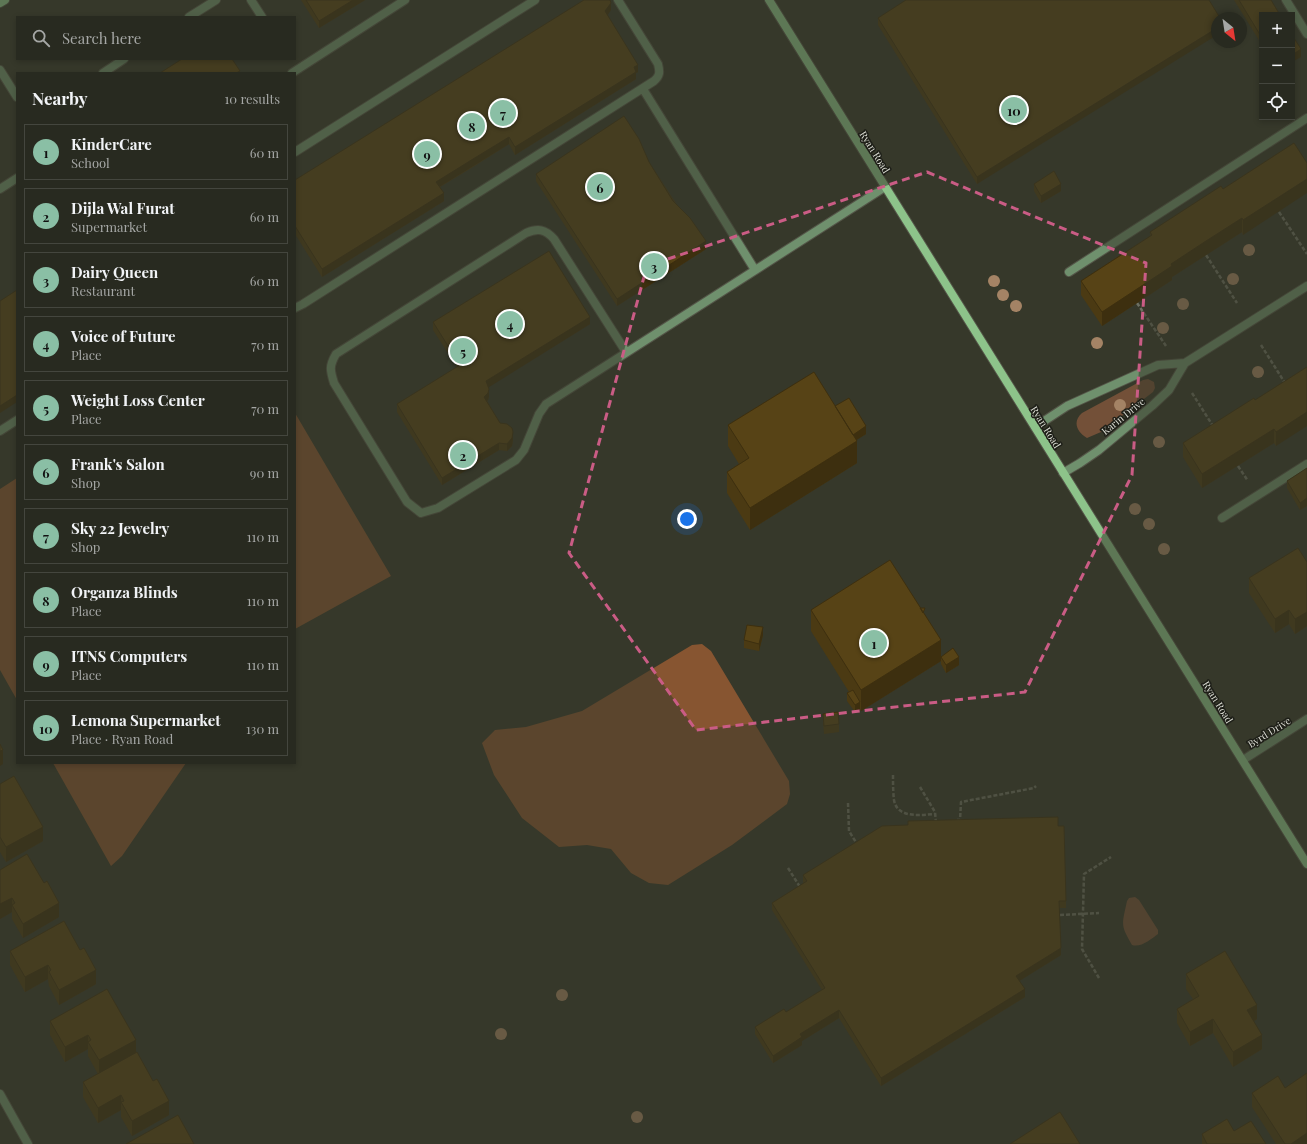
<!DOCTYPE html>
<meta charset="utf-8">
<style>
body{margin:0;font-family:"Playfair Display",serif;background:#34362d;color:#f1f3f6}
.controls{position:absolute;right:12px;top:12px;display:grid;overflow:hidden;border-radius:0px;box-shadow:0 2px 6px #0003}
.controls button{width:36px;height:36px;display:grid;place-items:center;padding:0;border:0;border-bottom:1px solid #44463e;background:#282a20;color:#f1f3f6;font:20px sans-serif}
.compass{position:absolute;left:1211px;top:12px;width:36px;height:36px;border-radius:50%;background:#282a20;box-shadow:0 2px 6px #0003;rotate:150deg}
.you{position:absolute;left:687px;top:519px;width:14px;height:14px;margin:-10px;border:3px solid #fff;border-radius:50%;background:#1a73e8;box-shadow:0 0 0 6px #1a73e833}
.badge{display:grid;place-items:center;width:26px;height:26px;border-radius:50%;background:#8abfa5;color:#111;font-size:13px;font-weight:700}
.pin{position:absolute;translate:-50% -50%;border:2px solid #fff;box-shadow:0 1px 4px #0006}
.list{margin:0;padding:0;list-style:none}
h2{display:flex;justify-content:space-between;align-items:center;height:52px;margin:0;padding:0 16px;font-size:17px}
h2 small{font-size:13px;font-weight:400;color:#a5a7a5}
.list li{display:grid;grid-template-columns:26px 1fr auto;gap:12px;align-items:center;box-sizing:border-box;height:56px;margin:0 8px 8px;padding:0 8px;border:1px solid #44463e;border-radius:0px}
.list b{display:block;font-size:15px;white-space:nowrap}
.list p{margin:0;font-size:13px;white-space:nowrap;color:#a5a7a5}
.list em{font-size:13px;font-style:normal;color:#a5a7a5}
.icon{flex:none;width:22px;height:22px;fill:none;stroke:currentColor;stroke-width:2;stroke-linecap:round;stroke-linejoin:round}
.map{position:relative;flex:none;width:1307px;height:1144px;overflow:hidden}
.search{position:absolute;background:#282a20;box-shadow:0 2px 6px #0003;left:16px;top:16px;width:280px;height:44px;display:flex;align-items:center;gap:10px;box-sizing:border-box;padding:0 14px;border-radius:0px;color:#a5a7a5;font-size:15px}
.panel{position:absolute;background:#282a20;box-shadow:0 2px 6px #0003;left:16px;top:72px;width:280px;height:692px;border-radius:0px}
.map>svg:first-child{display:block}
.green{fill:#735038}
.forest{fill:#875531}
.lines{fill:none;stroke-linecap:round;stroke-linejoin:round}
.service-casing{stroke:#545548;stroke-width:10}
.minor-casing{stroke:#545548;stroke-width:10}
.secondary-casing{stroke:#545548;stroke-width:10}
.path{stroke:#6e7063;stroke-width:2.5;stroke-dasharray:4 2;stroke-linecap:butt}
.service{stroke:#6f906d;stroke-width:8}
.minor{stroke:#6f906d;stroke-width:8}
.secondary{stroke:#8dc38a;stroke-width:8}
.tree{fill:#a48365}
.wall{fill:#4b3a13}
.shaded-wall{fill:#3d2f0f}
.building{fill:#574316;stroke:#3d2f0f}
.marked{fill:none;stroke:#ca5c85;stroke-width:3;stroke-dasharray:8 5;stroke-linejoin:round}
.labels{text-anchor:middle;dominant-baseline:central;stroke-width:3;stroke-linejoin:round;paint-order:stroke}
.street-label{font-size:10px;fill:#dadbd2;stroke:#1e1f18}
</style>
<div class="map">
<svg width="1307" height="1144" viewBox="0 0 1307 1144">
<rect width="100%" height="100%" fill="#36382a"/>
<path class="green" d="M1148,379L1154,382L1155,388L1153,392L1101,432L1087,438C1077,432 1072,422 1082,413L1143,380Z
M1135,897L1139,900L1158,930V934C1151,939 1141,948 1132,945C1120,924 1122,925 1127,901L1129,898Z"/>
<path class="forest" d="M295,413L391,576L295,629Z
M17,478V700L0,670V489Z
M702,644L711,651L789,781L790,794L787,804L732,845L668,885L649,883L631,873L611,849L587,845L559,847L522,818L494,775L482,743L495,730L526,727L582,711L692,645Z
M53,763H186L122,856L111,866Z"/>
<g class="lines">
<defs>
<path id="service" d="M251,0L262,17
M1286,0L1307,34
M189,17L216,0
M0,70L17,97
M103,73L124,59
M292,73L405,0
M643,89L755,270
M295,152L535,0
M0,189L17,178
M1069,272L1307,118
M295,308L303,304L654,81C660,76 660,72 658,64L618,0
M626,352L554,239C545,229 538,228 526,233L336,354C329,366 330,370 334,383L407,502L421,513L438,508L516,460L524,450L539,414L546,404L885,187
M0,431L17,420
M1222,518L1307,464"/>
<path id="minor" d="M1185,363L1307,286
M1035,427L1067,406L1158,365L1185,363L1169,390L1152,406L1099,450L1080,463L1063,473
M1243,760L1307,719
M0,1094L28,1144"/>
<path id="secondary" d="M769,0L1307,864
M0,3L5,0"/>
</defs>
<use href="#service" class="service-casing"/>
<use href="#minor" class="minor-casing"/>
<use href="#secondary" class="secondary-casing"/>
<path class="path" d="M1279,212L1307,254
M1206,255L1237,303
M1137,303L1166,346
M1261,345L1285,383
M1192,393L1213,426
M1238,466L1248,481
M893,775C893,783 893,792 894,800C897,819 922,815 935,814
M920,787L935,812L936,823
M848,803L849,831L857,844
M957,820H960L961,802L1034,788L1036,786
M788,868L800,887
M1060,915L1099,913
M1099,978L1082,949L1084,874L1111,857"/>
<use href="#service" class="service"/>
<use href="#minor" class="minor"/>
<use href="#secondary" class="secondary"/>
</g>
<g class="tree">
<circle cx="1249" cy="250" r="6"/>
<circle cx="1233" cy="279" r="6"/>
<circle cx="994" cy="281" r="6"/>
<circle cx="1003" cy="295" r="6"/>
<circle cx="1183" cy="304" r="6"/>
<circle cx="1016" cy="306" r="6"/>
<circle cx="1163" cy="328" r="6"/>
<circle cx="1097" cy="343" r="6"/>
<circle cx="1258" cy="372" r="6"/>
<circle cx="1120" cy="405" r="6"/>
<circle cx="1159" cy="442" r="6"/>
<circle cx="1135" cy="509" r="6"/>
<circle cx="1149" cy="524" r="6"/>
<circle cx="1164" cy="549" r="6"/>
<circle cx="562" cy="995" r="6"/>
<circle cx="501" cy="1034" r="6"/>
<circle cx="637" cy="1117" r="6"/>
</g>
<path class="wall" d="M301,0H365L319,28Z
M1234,0H1271L1262,15V45Z
M611,10L607,15L638,72L636,73V79L515,155L509,144L473,167L440,187L444,201L322,277L295,234V180Z
M878,18H1220L977,184L878,25Z
M1294,143L1243,235L1242,232L1206,255L1172,277V280L1102,326L1081,295V281L1150,236V232L1223,189Z
M649,162L706,249L617,306L536,181V174Z
M1034,184L1061,191L1041,203L1034,191Z
M433,322L590,324L488,387L489,396L488,400L487,401L500,423L513,439L512,446L507,451L499,450L442,485L397,412V404L457,367L433,330Z
M1307,367L1276,446L1274,443L1202,488L1183,457V443L1255,400Z
M835,406L866,434L856,440L857,463L750,530L727,493V472L739,464L728,446V425Z
M1307,468V506L1300,510L1287,488V481Z
M1307,562V626L1295,634L1289,624L1275,633L1249,593V578Z
M811,610L925,615L941,656L959,665L946,673L941,664V661L861,711L860,709L855,712L847,701V693L849,692L811,631Z
M763,635L759,651L744,648V640Z
M823,714L839,724V732L824,734L823,721Z
M0,784L43,841L6,862L0,852Z
M1058,826L1066,901V908H1059L1061,955L1019,981L1025,997L881,1086L839,1018L802,1041V1045L773,1063L755,1034V1027L786,1012L822,990L772,910V903L804,883L803,882V875Z
M0,870L59,917L23,938L12,919V912L0,919Z
M64,921L96,984L59,1005L49,986L48,979L25,992L10,965V951Z
M1186,974L1257,1019L1254,1021L1262,1049L1233,1067L1213,1033L1190,1046L1177,1023V1009L1193,999L1186,989Z
M50,1021L136,1052L169,1115L132,1136L121,1117V1110L98,1123L83,1097V1082L98,1074L88,1056V1049L65,1062L50,1035Z
M1285,1088L1307,1144H1276L1252,1107V1093Z
M1234,1131L1266,1144H1202V1134Z"/>
<path class="shaded-wall" d="M353,0H365L319,28V21Z
M611,3V10L605,19V11Z
M1217,28V35L977,184V177Z
M1301,49V57L1292,62V55Z
M638,65V72L636,73V79L515,155V147Z
M509,137V144L436,189V182Z
M1307,179V193L1243,235V220Z
M1061,184V191L1041,203V196Z
M444,193V201L322,277V269Z
M1242,218V232L1172,277V280L1102,326V312L1171,264Z
M706,241V249L617,306V299Z
M590,317V324L486,389V381Z
M489,389V396L488,400L484,404V397Z
M17,395V402L0,413V406Z
M1307,412V426L1276,446V432Z
M866,426V434L847,446V438Z
M1274,429V443L1202,488V474Z
M513,432V439L512,446L507,451V444Z
M857,441V463L750,530V508Z
M499,443V450L442,485V478Z
M1307,498V506L1300,510V503Z
M1289,610V624L1275,633V619Z
M1307,612V626L1295,634V619Z
M763,627V635L759,651V644Z
M941,640V661L861,711V690Z
M959,657V665L946,673V665Z
M860,702V709L855,712V705Z
M3,750V764L0,766V751Z
M43,827V841L6,862V847Z
M12,898V912L0,919V904Z
M59,903V917L23,938V924Z
M1061,948V955L1016,983V976Z
M48,965V979L25,992V977Z
M96,970V984L59,1005V990Z
M1025,989V997L881,1086V1078Z
M1257,1005V1019L1247,1025V1010Z
M839,1010V1018L802,1041V1045L773,1063V1056L800,1034Z
M1213,1019V1033L1190,1046V1032Z
M88,1035V1049L65,1062V1047Z
M1262,1035V1049L1233,1067V1052Z
M136,1040V1054L99,1075V1060Z
M121,1095V1110L98,1123V1108Z
M169,1101V1115L132,1136V1121Z
M1307,1133V1144H1291Z"/>
<path class="building" d="M306,0H353L319,21Z
M584,0H610L611,3L605,11L638,65L634,67L636,72L515,147L509,137L473,159L436,182L444,193L322,269L295,226V180Z
M906,0H1209L1220,18H1217V28L977,177L878,18Z
M1239,0H1271L1280,15H1262V38Z
M1292,35L1301,49L1292,55Z
M182,59H232L240,71L236,73H160Z
M624,116L639,139L649,162L673,201L690,218L706,241L617,299L536,174Z
M1294,143L1307,163V179L1243,220L1242,218L1206,241L1171,264L1172,266L1102,312L1081,281L1152,235L1150,232L1221,186L1223,189Z
M1054,171L1061,184L1041,196L1034,184Z
M549,251L590,317L486,381L489,389L488,393L484,397L500,423L507,424L512,428L513,432L512,438L507,444L499,443L442,478L397,404L460,365L433,322Z
M17,290V395L0,406V301Z
M1307,367V412L1276,432L1274,429L1202,474L1183,443L1254,398L1255,400Z
M814,372L857,441L750,508L727,472L749,458L728,425Z
M849,398L866,426L853,435L835,406Z
M1307,468V498L1300,503L1287,481Z
M1298,548L1307,562V612L1295,619L1289,610L1275,619L1249,578Z
M890,560L941,640L861,690L811,610Z
M920,608H925L923,613Z
M747,625L763,627L759,644L744,640Z
M953,648L959,657L946,665L941,657Z
M853,690L860,702L855,705L847,693Z
M838,712L839,724L824,726L823,714Z
M0,744L3,750L0,751Z
M14,776L43,827L6,847L0,837V784Z
M1058,817V826H1064L1066,901H1059L1061,948L1016,976L1025,989L881,1078L839,1010L800,1034L802,1037L773,1056L755,1027L784,1009L786,1012L825,988L772,903L807,881L803,875L882,826L908,825V821Z
M27,854L44,883L47,881L59,903L23,924L12,905L15,903L12,898L0,904V870Z
M64,921L80,950L84,948L96,970L59,990L49,972L51,970L48,965L25,977L10,951Z
M1225,951L1257,1005L1247,1010L1262,1035L1233,1052L1213,1019L1190,1032L1177,1009L1199,996L1186,974Z
M107,989L136,1040L99,1060L88,1042L91,1040L88,1035L65,1047L50,1021Z
M137,1052L153,1081L157,1079L169,1101L132,1121L121,1102L124,1101L121,1095L98,1108L83,1082Z
M1307,1073V1133L1291,1144H1285L1252,1093L1278,1076L1285,1088Z
M1060,1112L1080,1144H1010Z
M178,1115L194,1144H126Z
M1227,1119L1234,1131L1251,1121L1266,1144H1207L1202,1134Z"/>
<path d="M0 0H1307V1144H0ZM927,172L1146,263L1132,475L1025,692L696,730L569,553L647,266Z" fill="#36382a" fill-opacity=".55" fill-rule="evenodd"/>
<path class="marked" d="M927,172L1146,263L1132,475L1025,692L696,730L569,553L647,266Z"/>
<g class="labels">
<g class="street-label">
<text transform="translate(875 152) rotate(58)">Ryan Road</text>
<text transform="translate(1123 416) rotate(-39)">Karin Drive</text>
<text transform="translate(1046 427) rotate(58)">Ryan Road</text>
<text transform="translate(1218 702) rotate(58)">Ryan Road</text>
<text transform="translate(1269 732) rotate(-32)">Byrd Drive</text>
</g>
</g>
</svg>
<div class="controls">
<button>+</button>
<button>−</button>
<button><svg class="icon" aria-label="locate" viewBox="0 0 24 24"><circle cx="12" cy="12" r="6"/><path d="M12 2v4M12 18v4M2 12h4M18 12h4"/></svg></button>
</div>
<svg class="compass" viewBox="-18 -18 36 36"><path d="M0-13l5 13h-10z" fill="#e53935"/><path d="M0 13l5-13h-10z" fill="#a5a7a5"/></svg>
<div class="you"></div>
<div class="pin badge" style="left:874px;top:643px">1</div>
<div class="pin badge" style="left:463px;top:455px">2</div>
<div class="pin badge" style="left:654px;top:266px">3</div>
<div class="pin badge" style="left:510px;top:324px">4</div>
<div class="pin badge" style="left:463px;top:351px">5</div>
<div class="pin badge" style="left:600px;top:187px">6</div>
<div class="pin badge" style="left:503px;top:113px">7</div>
<div class="pin badge" style="left:472px;top:126px">8</div>
<div class="pin badge" style="left:427px;top:154px">9</div>
<div class="pin badge" style="left:1014px;top:110px">10</div>
<div class="search"><svg class="icon" aria-label="search" viewBox="0 0 24 24"><circle cx="10" cy="10" r="6"/><path d="M15 15l6 6"/></svg>Search here</div>
<section class="panel">
<h2>Nearby<small>10 results</small></h2>
<ul class="list">
<li><span class="badge">1</span><div><b>KinderCare</b><p>School</p></div><em>60 m</em></li>
<li><span class="badge">2</span><div><b>Dijla Wal Furat</b><p>Supermarket</p></div><em>60 m</em></li>
<li><span class="badge">3</span><div><b>Dairy Queen</b><p>Restaurant</p></div><em>60 m</em></li>
<li><span class="badge">4</span><div><b>Voice of Future</b><p>Place</p></div><em>70 m</em></li>
<li><span class="badge">5</span><div><b>Weight Loss Center</b><p>Place</p></div><em>70 m</em></li>
<li><span class="badge">6</span><div><b>Frank's Salon</b><p>Shop</p></div><em>90 m</em></li>
<li><span class="badge">7</span><div><b>Sky 22 Jewelry</b><p>Shop</p></div><em>110 m</em></li>
<li><span class="badge">8</span><div><b>Organza Blinds</b><p>Place</p></div><em>110 m</em></li>
<li><span class="badge">9</span><div><b>ITNS Computers</b><p>Place</p></div><em>110 m</em></li>
<li><span class="badge">10</span><div><b>Lemona Supermarket</b><p>Place · Ryan Road</p></div><em>130 m</em></li>
</ul>
</section>
</div>
